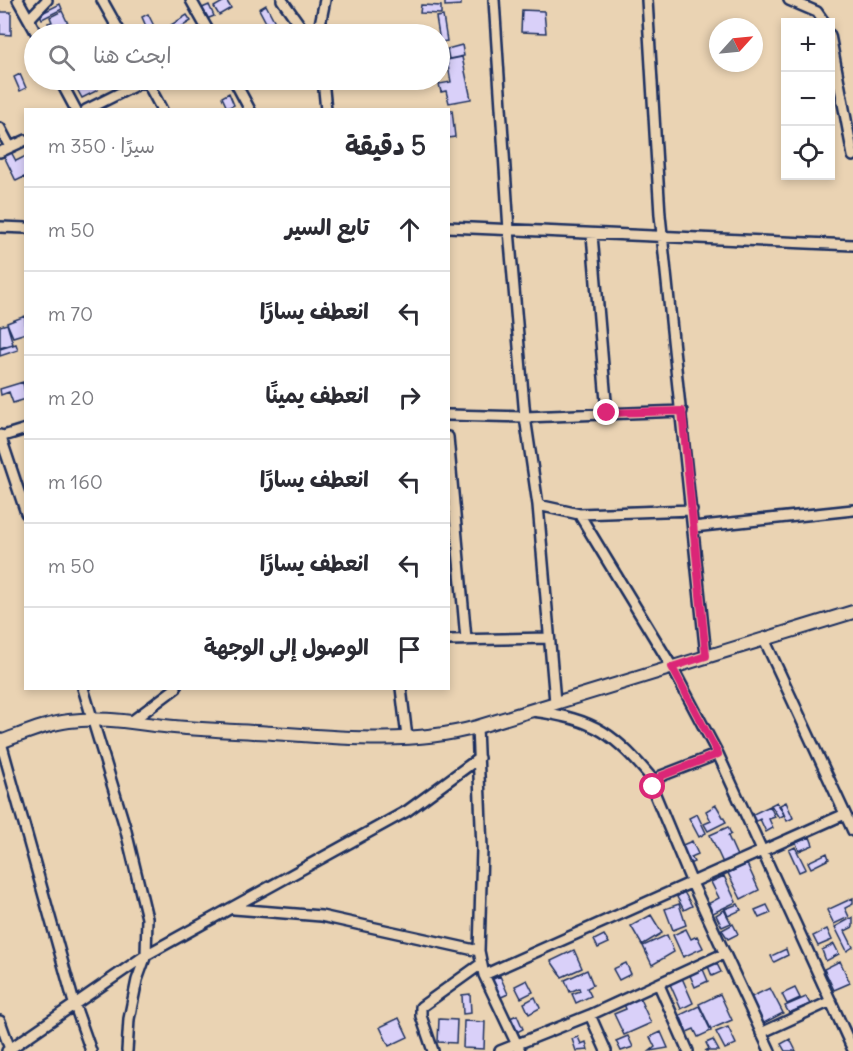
<!DOCTYPE html>
<html lang="ar">
<meta charset="utf-8">
<style>
body{margin:0;font-family:Delius,"Playpen Sans Arabic",sans-serif;background:#f2f2f3;color:#2b2b33;direction:rtl}
.controls{position:absolute;right:18px;top:18px;display:grid;overflow:hidden;border-radius:0px;box-shadow:0 3px 9px #0003}
.controls button{width:54px;height:54px;display:grid;place-items:center;padding:0;border:0;border-bottom:2px solid #e1e1e2;background:#fff;color:#2b2b33;font:30px sans-serif}
.compass{position:absolute;left:709px;top:18px;width:54px;height:54px;border-radius:50%;background:#fff;box-shadow:0 3px 9px #0003;rotate:63deg}
.stop{position:absolute;width:18px;height:18px;margin:-14px;border:4px solid #db2777;border-radius:50%;background:#fff}
.stop.end{background:#db2777;border-color:#fff;box-shadow:0 2px 6px #0008}
.list{margin:0;padding:0;list-style:none}
h2{display:flex;justify-content:space-between;align-items:center;height:78px;margin:0;padding:0 24px;font-size:26px}
h2 small{font-size:20px;font-weight:400;color:#7c7c81}
.list li{display:grid;grid-template-columns:39px 1fr auto;gap:18px;align-items:center;box-sizing:border-box;height:84px;padding:0 24px;border-top:2px solid #e1e1e2}
.list b{display:block;font-size:22px;white-space:nowrap}
.list em{font-size:20px;font-style:normal;color:#7c7c81}
.icon{flex:none;width:33px;height:33px;fill:none;stroke:currentColor;stroke-width:2;stroke-linecap:round;stroke-linejoin:round}
.map{position:relative;flex:none;width:853px;height:1051px;overflow:hidden;direction:ltr}
.search{position:absolute;background:#fff;box-shadow:0 3px 9px #0003;left:24px;top:24px;width:426px;height:66px;display:flex;align-items:center;gap:15px;box-sizing:border-box;padding:0 21px;border-radius:33px;color:#7c7c81;font-size:22px}
.panel{position:absolute;background:#fff;box-shadow:0 3px 9px #0003;left:24px;top:108px;width:426px;height:582px;border-radius:0px;direction:rtl}
.map>svg:first-child{display:block}
.building{fill:#d9d0f9;stroke:#1b2f5e;stroke-width:1.5}
.lines{fill:none;stroke-linecap:round;stroke-linejoin:round}
.minor-casing{stroke:#1b2f5e;stroke-width:14}
.major-casing{stroke:#1b2f5e;stroke-width:16}
.minor{stroke:#ead3b3;stroke-width:9}
.major{stroke:#ead3b3;stroke-width:12}
.route{stroke:#db2777;stroke-width:8}
</style>
<div class="map">
<svg width="853" height="1051" viewBox="0 0 853 1051">
<rect width="100%" height="100%" fill="#ead3b3"/>
<filter id="ink" filterUnits="userSpaceOnUse"><feTurbulence type="fractalNoise" baseFrequency=".0167" numOctaves="2"/><feDisplacementMap in="SourceGraphic" scale="12" xChannelSelector="R" yChannelSelector="G"/><feConvolveMatrix kernelMatrix="1 2 1 2 8 2 1 2 1" color-interpolation-filters="sRGB"/></filter>
<g filter="url(#ink)">
<path class="building" d="M226,0L231,8L219,15L214,7Z
M445,0H461V5L445,6Z
M60,4L62,9L42,19L40,14Z
M209,5L214,16L204,20L200,9Z
M266,5L276,24L269,28L259,9Z
M421,5L441,6V14L420,13Z
M522,10L544,11L546,33L521,32Z
M62,11L73,34H54L48,23L52,22L50,17Z
M0,12H11V35L0,34Z
M148,14L155,28L148,31L142,17Z
M187,15L191,21L175,31L171,25Z
M443,16L447,41L440,42L436,17Z
M462,45L464,56L449,59L447,49Z
M462,57L471,99L449,103L446,91L441,92L439,84L451,82L447,60Z
M20,74L26,88L20,91L14,77Z
M72,80H92L98,90L82,98Z
M229,93L234,105L227,108L222,97Z
M448,110H452L455,137L448,138Z
M10,150L16,161L26,156V180L24,177L16,181L3,154Z
M25,316L26,333L13,337L7,323Z
M7,324L13,344L0,348V326Z
M16,344L18,350L0,356V349Z
M23,382L26,399L13,403L9,392L1,395L0,389Z
M777,802L784,815L779,818L771,805Z
M786,802L793,818L787,821L780,805Z
M716,805L726,822L708,831L704,824L711,821L706,811Z
M770,806L775,817L769,819L773,828L766,832L760,819L753,823L749,816Z
M697,814L706,833L699,837L689,818Z
M728,827L731,834L728,836L737,856L723,863L710,835Z
M810,837L813,845L799,851L796,843Z
M692,841L698,854L691,857L694,862L687,865L678,847Z
M795,847L806,869L799,872L789,850Z
M827,853L829,859L811,868L808,862Z
M747,864L759,890L741,899L728,873Z
M724,876L736,902L711,914L706,905L719,898L711,882Z
M684,892L692,906L684,910L677,897Z
M853,898V904L845,908L849,917L834,924L827,910Z
M679,904L686,925L673,930L665,909Z
M738,904L741,910L728,916L725,909Z
M767,905L771,913L759,918L755,910Z
M724,910L731,923L722,927L716,915Z
M651,915L662,933L642,945L631,926Z
M853,917V927L845,931L853,947L847,951L835,927Z
M733,924L738,934L728,939L722,930Z
M686,929L691,939L697,936L703,948L683,957L673,935Z
M827,929L832,940L818,946L813,936Z
M604,935L609,943L598,948L594,940Z
M667,935L674,952L652,965L643,946Z
M834,944L839,954L826,961L822,950Z
M786,949L788,955L774,962L771,956Z
M574,950L582,968L562,977L551,961Z
M840,961L850,983L834,990L824,969Z
M716,962L721,972L712,976L708,966Z
M626,963L631,974L619,980L613,969Z
M702,967L708,981L695,987L689,973Z
M587,970L593,985L587,988L591,996L576,1003L572,994L580,991L579,988L570,992L565,980Z
M500,976L508,994L499,998L491,980Z
M682,978L693,1003L681,1009L670,984Z
M527,980L533,992L521,998L515,986Z
M770,988L783,1013L762,1024L749,998Z
M795,988L800,998L787,1004L782,994Z
M470,994L471,1013L463,1014L462,995Z
M720,994L732,1020L711,1029L699,1004Z
M535,997L540,1008L529,1014L524,1003Z
M639,997L651,1023L624,1035L614,1014L626,1009L624,1004Z
M806,997L810,1004L789,1013L785,1006Z
M699,1006L711,1031L698,1037L694,1029L687,1032L680,1015Z
M517,1015L523,1029L517,1032L510,1018Z
M399,1018L408,1037L389,1046L380,1027Z
M439,1019L457,1020L456,1043L438,1042Z
M464,1021L485,1022L484,1049L463,1048Z
M728,1027L736,1044L725,1049L716,1032Z
M661,1032L668,1048L650,1051L655,1047L650,1037Z
M628,1036L633,1047L621,1051L616,1041Z
M578,1037L581,1044L586,1042L588,1050L576,1051L572,1039Z
M790,1039L796,1051H785L781,1044Z
M713,1040L719,1051H705L709,1049L706,1043Z"/>
<g class="lines">
<defs>
<path id="minor" d="M18,0L37,34
M102,0L121,34
M191,0L210,34
M282,0L306,34
M494,0L509,230L525,417L538,505L555,702
M647,0L660,215L706,656
M789,0L817,12L824,22
M29,19L47,0
M318,34L325,0
M830,35L853,156
M60,80L76,110
M146,80L162,110
M234,80L250,110
M323,80L326,110
M86,110L146,80
M0,128L10,147
M0,152L26,140
M0,227L26,228
M448,227L853,245
M592,235L607,413
M448,415L525,417L682,411
M0,435L26,513
M0,437L26,429
M448,437L466,639
M538,505L579,514L692,510
M579,514L672,667L718,754L853,1050
M693,527L853,510
M764,639L853,831
M448,640L549,638
M83,688L125,827L147,918L146,955L137,980L129,1019L127,1051
M401,688L407,737
M532,711C597,719 614,734 655,782
M132,721L176,688
M477,727L482,849L479,951L484,975L520,1051
M0,739L74,1003L91,1051
M718,754L661,776L655,782L654,792L692,883L770,1051
M234,909L321,916L479,951
M484,975L845,814
M659,985L688,1051
M590,1015L606,1051
M0,1021L10,1049
M761,1033L831,1001
M7,1051L146,955L407,811L479,758
M433,1051L421,1016V1007L481,964
M500,1051L590,1015L725,953"/>
<path id="major" d="M0,742C23,734 45,724 69,721C105,716 139,724 174,727C207,730 240,731 273,733C341,738 411,745 477,727L853,612"/>
</defs>
<use href="#minor" class="minor-casing"/>
<use href="#major" class="major-casing"/>
<use href="#minor" class="minor"/>
<use href="#major" class="major"/>
</g>
</g>
<g class="lines" filter="url(#ink)">
<path class="route" d="M607,413L682,411L706,656L672,667L718,754L661,776L653,787"/>
</g>
</svg>
<div class="controls">
<button>+</button>
<button>−</button>
<button><svg class="icon" aria-label="locate" viewBox="0 0 24 24"><circle cx="12" cy="12" r="6"/><path d="M12 2v4M12 18v4M2 12h4M18 12h4"/></svg></button>
</div>
<svg class="compass" viewBox="-18 -18 36 36"><path d="M0-13l5 13h-10z" fill="#e53935"/><path d="M0 13l5-13h-10z" fill="#7c7c81"/></svg>
<div class="stop" style="left:653px;top:787px"></div>
<div class="stop end" style="left:607px;top:413px"></div>
<div class="search"><svg class="icon" aria-label="search" viewBox="0 0 24 24"><circle cx="10" cy="10" r="6"/><path d="M15 15l6 6"/></svg>ابحث هنا</div>
<section class="panel">
<h2>5 دقيقة<small>سيرًا · 350 m</small></h2>
<ul class="list">
<li><svg class="icon" aria-label="ahead" viewBox="0 0 24 24"><path d="M12 20V5M6 11l6-6 6 6"/></svg><div><b>تابع السير</b></div><em>50 m</em></li>
<li><svg class="icon" aria-label="left" viewBox="0 0 24 24"><path d="M17 20v-9H6M10 6l-5 5 5 5"/></svg><div><b>انعطف يسارًا</b></div><em>70 m</em></li>
<li><svg class="icon" aria-label="right" viewBox="0 0 24 24"><path d="M7 20v-9h11M14 6l5 5-5 5"/></svg><div><b>انعطف يمينًا</b></div><em>20 m</em></li>
<li><svg class="icon" aria-label="left" viewBox="0 0 24 24"><path d="M17 20v-9H6M10 6l-5 5 5 5"/></svg><div><b>انعطف يسارًا</b></div><em>160 m</em></li>
<li><svg class="icon" aria-label="left" viewBox="0 0 24 24"><path d="M17 20v-9H6M10 6l-5 5 5 5"/></svg><div><b>انعطف يسارًا</b></div><em>50 m</em></li>
<li><svg class="icon" aria-label="arrive" viewBox="0 0 24 24"><path d="M6 21V4h12l-3 4 3 4H6"/></svg><div><b>الوصول إلى الوجهة</b></div></li>
</ul>
</section>
</div>
